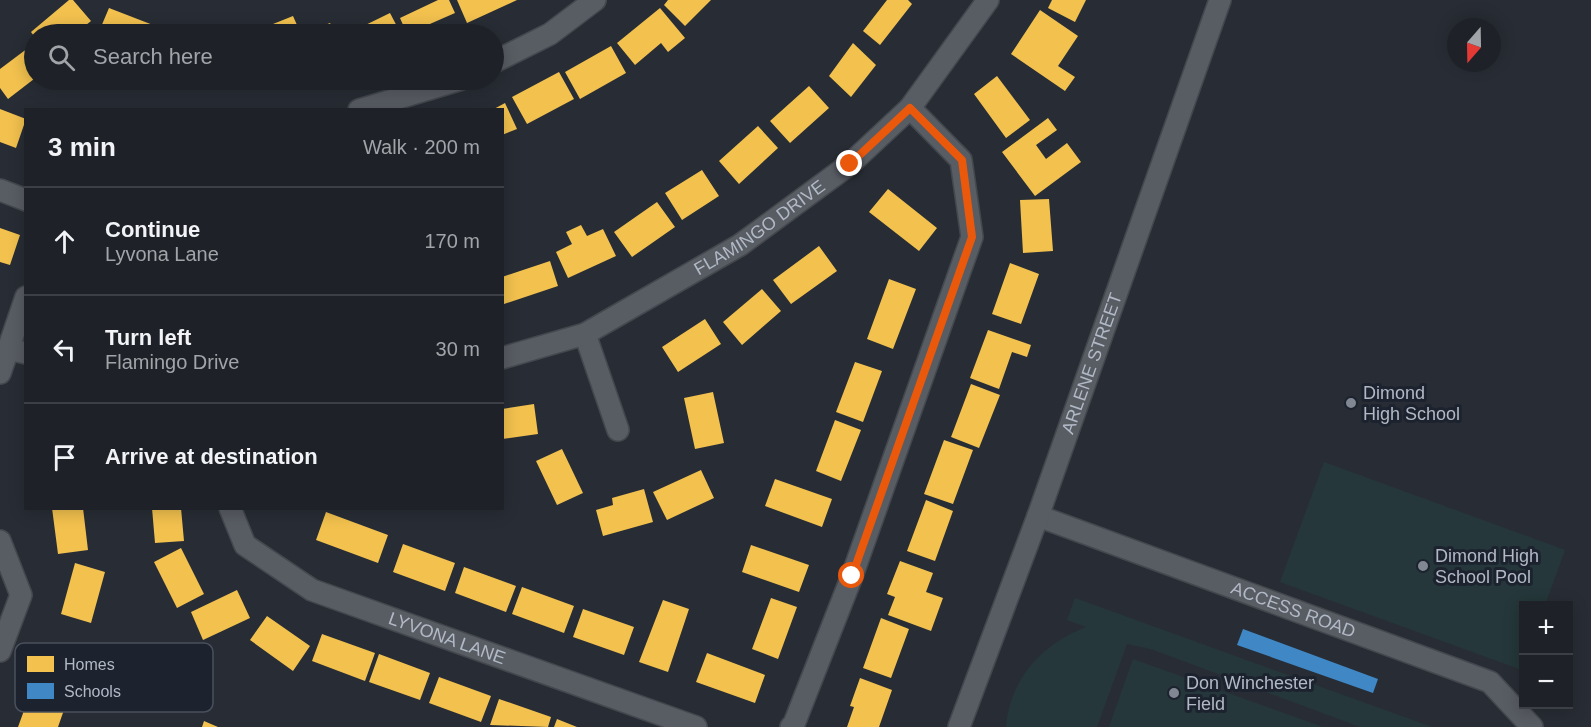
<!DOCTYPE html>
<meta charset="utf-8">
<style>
body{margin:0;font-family:Arial,sans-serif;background:#2b2f34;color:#f1f3f6}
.controls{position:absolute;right:18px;bottom:18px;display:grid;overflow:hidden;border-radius:0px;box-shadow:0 3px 15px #0003}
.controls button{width:54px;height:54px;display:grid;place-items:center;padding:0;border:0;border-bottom:2px solid #3c3f45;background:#1e2228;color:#f1f3f6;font:30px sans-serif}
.compass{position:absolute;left:1447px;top:18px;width:54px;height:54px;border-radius:50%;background:#1e2228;box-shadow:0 3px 15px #0003;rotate:200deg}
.stop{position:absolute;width:18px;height:18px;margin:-14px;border:4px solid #ea580c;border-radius:50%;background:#fff}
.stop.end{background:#ea580c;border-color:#fff;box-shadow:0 2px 6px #0008}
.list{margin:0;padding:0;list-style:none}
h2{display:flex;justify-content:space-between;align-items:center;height:78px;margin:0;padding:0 24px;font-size:26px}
h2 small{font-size:20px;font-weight:400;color:#a1a4a8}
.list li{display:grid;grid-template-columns:39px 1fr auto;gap:18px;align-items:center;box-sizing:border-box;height:108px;padding:0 24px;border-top:2px solid #3c3f45}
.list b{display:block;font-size:22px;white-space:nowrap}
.list p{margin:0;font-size:20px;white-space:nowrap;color:#a1a4a8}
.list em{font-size:20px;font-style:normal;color:#a1a4a8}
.icon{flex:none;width:33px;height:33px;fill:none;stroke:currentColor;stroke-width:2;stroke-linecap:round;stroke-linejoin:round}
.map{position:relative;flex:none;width:1591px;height:727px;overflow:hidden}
.search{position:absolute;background:#1e2228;box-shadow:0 3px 15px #0003;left:24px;top:24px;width:480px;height:66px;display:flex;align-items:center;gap:15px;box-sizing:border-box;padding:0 21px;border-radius:33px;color:#a1a4a8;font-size:22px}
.panel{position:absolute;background:#1e2228;box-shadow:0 3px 15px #0003;left:24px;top:108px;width:480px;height:402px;border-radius:0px}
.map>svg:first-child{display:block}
.green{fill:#25373a}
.homes{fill:#f2c14e}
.schools{fill:#3f88c5}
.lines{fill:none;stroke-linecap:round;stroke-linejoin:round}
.minor-casing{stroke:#44484e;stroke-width:24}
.minor{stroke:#585c63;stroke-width:21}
.route{stroke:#ea580c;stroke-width:8}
.poi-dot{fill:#828893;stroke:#1c232f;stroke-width:2}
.labels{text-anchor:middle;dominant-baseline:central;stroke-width:6;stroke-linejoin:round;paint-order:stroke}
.street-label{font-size:18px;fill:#b2b9c6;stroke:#1c232f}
.poi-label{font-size:18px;fill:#b2b9c6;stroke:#1c232f;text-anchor:start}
.key{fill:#1c232f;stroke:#49505c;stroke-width:1.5}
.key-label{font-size:16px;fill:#b2b9c6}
</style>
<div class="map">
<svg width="1591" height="727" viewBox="0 0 1591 727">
<rect width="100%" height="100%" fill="#282d35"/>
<path class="green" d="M1324,462L1565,550L1545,605L1524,606L1522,670L1280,582Z
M1075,598L1432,727H1360L1151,649L1127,644L1097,727H1006C1010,679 1042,644 1086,627L1067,620Z
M1133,659L1323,727H1109Z"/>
<path class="homes" d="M69,0H73L91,21L75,34L34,36L31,32Z
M438,0H449L455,13L407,34L400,18Z
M457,0H517L467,23Z
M668,0H711L685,26L664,5Z
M887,0H908L912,4L880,45L863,31Z
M1052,0H1086L1075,22L1048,8Z
M109,8L153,25L149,34H98Z
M660,8L685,38L668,52L661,43L635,65L617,43Z
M1040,10L1078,36L1058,66L1075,77L1065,91L1011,54Z
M390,13L401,34H347Z
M293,16L301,34H278L273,24Z
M330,23L336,34H303Z
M853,43L876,65L851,97L829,76Z
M32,45L34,48V79L8,99L0,88V69Z
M611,46L626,73L580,99L565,72Z
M559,72L574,99L527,124L512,97Z
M997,76L1030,120L1006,138L974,94Z
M809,86L829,108L790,143L770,121Z
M505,103L517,129L502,135V110H492Z
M0,109L26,119L16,148L0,142Z
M1048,118L1057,130L1036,145L1046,159L1067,143L1081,162L1035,196L1002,152Z
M758,126L778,148L739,184L719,161Z
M702,170L719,196L682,220L665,193Z
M888,189L937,228L919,251L869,212Z
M1049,199L1053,251L1023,253L1020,200Z
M657,202L675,227L632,257L614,232Z
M581,225L587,236L603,229L616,256L568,278L556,252L572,244L566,232Z
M0,228L20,235L10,265L0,262Z
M819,246L837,271L791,304L773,280Z
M550,261L558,286L504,304L502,277Z
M1010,263L1039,274L1021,324L992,314Z
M889,279L916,289L893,349L867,339Z
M762,289L781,311L742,345L723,322Z
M705,319L721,344L678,372L662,347Z
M988,330L1031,345L1027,357L1012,352L999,389L970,378Z
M855,362L882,371L863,422L836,412Z
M971,384L1000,395L979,448L951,437Z
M713,392L724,443L695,449L684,398Z
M534,404L538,434L502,439V409Z
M835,420L861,430L841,481L816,471Z
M944,440L973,450L953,504L924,494Z
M562,449L583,493L557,505L536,461Z
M701,470L714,498L667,520L653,492Z
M775,479L832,499L822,527L765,506Z
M644,489L653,522L603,536L596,510L613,505L612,498Z
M926,500L953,511L935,561L907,551Z
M52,508H83L88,550L58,554Z
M152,508H181L184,541L155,543Z
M326,512L388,535L378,563L316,540Z
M403,544L455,563L445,591L393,572Z
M751,545L809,565L799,592L742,572Z
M181,548L204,594L177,608L154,562Z
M900,561L933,573L926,592L943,598L931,631L888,615L895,597L887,594Z
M75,563L105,572L91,623L61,614Z
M464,567L516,586L506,612L455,593Z
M522,587L574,606L564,633L512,614Z
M237,590L250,618L203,640L191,612Z
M771,598L797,607L778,659L752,649Z
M663,600L689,609L668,672L639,662Z
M583,609L634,627L624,655L573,637Z
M267,616L310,646L293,671L250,640Z
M881,618L909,629L891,678L863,668Z
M322,634L375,653L365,681L312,661Z
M707,653L765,675L755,703L696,682Z
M379,654L430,673L420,700L369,682Z
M439,677L491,696L481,722L429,703Z
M860,678L892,690L879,727H847L854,707L850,706Z
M30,694L65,707L58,727H18Z
M499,699L551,717L548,727L490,725Z
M557,719L577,727H554Z
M204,721L218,727H202Z"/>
<path class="schools" d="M1243,629L1378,679L1373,693L1237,645Z"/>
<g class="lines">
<defs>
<g id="minor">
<path d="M494,62L550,34L595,0"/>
<path d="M359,110L459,80"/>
<path d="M0,190L26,200"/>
<path d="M585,334L618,430"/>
<path d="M8,349L26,353"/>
<path id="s1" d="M502,358L585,334L740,245L850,164L910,108L988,0"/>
<path d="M0,373L26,297"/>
<path id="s2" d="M230,508L245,545L312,590L696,727"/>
<path id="s3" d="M1038,516L1490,682L1532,727"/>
<path d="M0,541L21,595L0,651"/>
<path d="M791,727L794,724L852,576L972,237L961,160L910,108"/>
<path id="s4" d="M959,727L1038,516L1220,0"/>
</g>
</defs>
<use href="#minor" class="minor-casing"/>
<use href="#minor" class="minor"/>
</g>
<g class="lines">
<path class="route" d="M850,164L910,108L962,160L972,237L852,576"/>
</g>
<g class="poi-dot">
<circle cx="1351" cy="403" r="6"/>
<circle cx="1423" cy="566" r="6"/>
<circle cx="1174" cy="693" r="6"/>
</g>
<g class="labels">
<g class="street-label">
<text stroke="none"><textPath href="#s1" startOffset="291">FLAMINGO DRIVE</textPath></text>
<text stroke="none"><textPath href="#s4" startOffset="387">ARLENE STREET</textPath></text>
<text stroke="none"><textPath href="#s3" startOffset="272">ACCESS ROAD</textPath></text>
<text stroke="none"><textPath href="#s2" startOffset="264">LYVONA LANE</textPath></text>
</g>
<g class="poi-label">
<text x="1363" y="393">Dimond<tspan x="1363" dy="21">High School</tspan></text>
<text x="1435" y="556">Dimond High<tspan x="1435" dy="21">School Pool</tspan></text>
<text x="1186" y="683">Don Winchester<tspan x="1186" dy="21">Field</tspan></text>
</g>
</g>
<rect x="15" y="643" width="198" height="69" rx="9" class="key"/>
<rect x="27" y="656" width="27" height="16" fill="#f2c14e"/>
<rect x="27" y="683" width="27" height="16" fill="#3f88c5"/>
<g class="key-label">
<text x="64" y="670">Homes</text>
<text x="64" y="697">Schools</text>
</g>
</svg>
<div class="controls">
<button>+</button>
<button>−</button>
</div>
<svg class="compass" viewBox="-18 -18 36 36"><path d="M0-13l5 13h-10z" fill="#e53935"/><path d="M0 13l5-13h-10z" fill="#a1a4a8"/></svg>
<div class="stop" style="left:852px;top:576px"></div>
<div class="stop end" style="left:850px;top:164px"></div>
<div class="search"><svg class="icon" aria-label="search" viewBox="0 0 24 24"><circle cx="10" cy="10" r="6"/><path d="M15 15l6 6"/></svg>Search here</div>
<section class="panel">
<h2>3 min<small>Walk · 200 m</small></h2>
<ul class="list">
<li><svg class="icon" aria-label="ahead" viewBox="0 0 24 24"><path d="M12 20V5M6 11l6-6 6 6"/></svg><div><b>Continue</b><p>Lyvona Lane</p></div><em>170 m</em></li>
<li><svg class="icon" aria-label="left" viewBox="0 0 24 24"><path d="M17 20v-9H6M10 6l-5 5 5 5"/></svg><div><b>Turn left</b><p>Flamingo Drive</p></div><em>30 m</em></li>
<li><svg class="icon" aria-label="arrive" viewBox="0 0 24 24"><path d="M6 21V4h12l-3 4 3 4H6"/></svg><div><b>Arrive at destination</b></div></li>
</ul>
</section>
</div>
